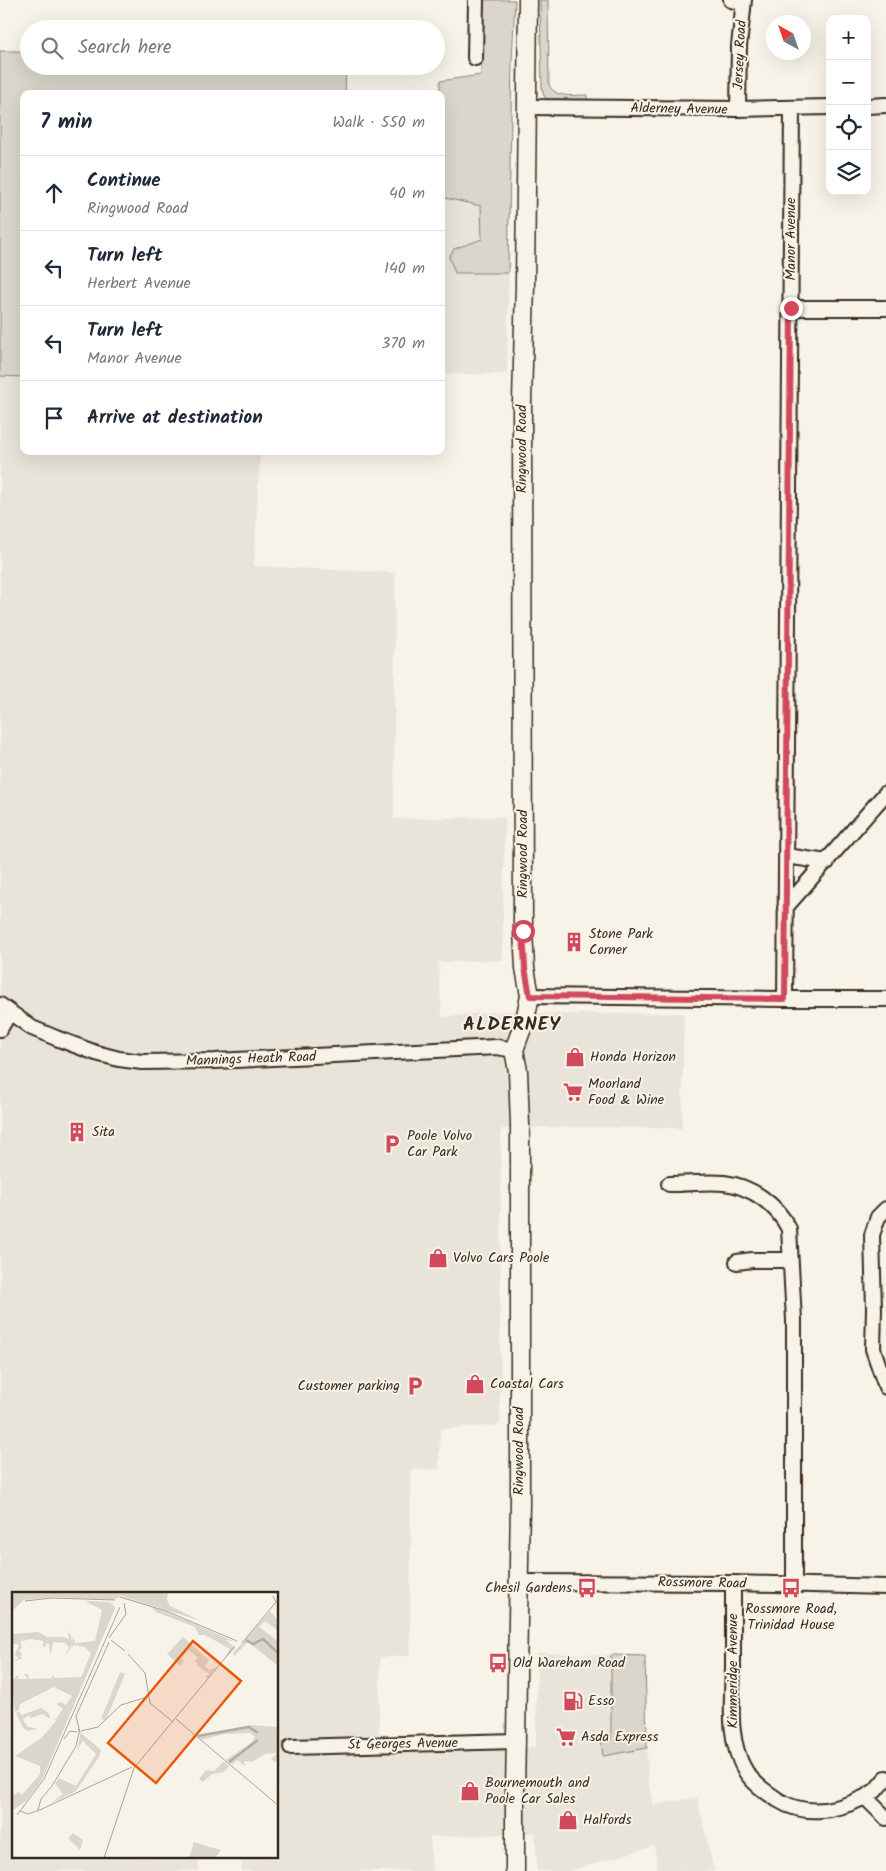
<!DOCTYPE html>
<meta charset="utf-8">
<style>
body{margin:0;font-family:Kalam,sans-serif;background:#f2f2f3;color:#1f2937}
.controls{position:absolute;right:15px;top:15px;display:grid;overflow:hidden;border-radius:10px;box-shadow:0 5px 20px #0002}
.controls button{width:45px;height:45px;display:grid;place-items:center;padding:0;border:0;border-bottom:1px solid #e0e1e3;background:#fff;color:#1f2937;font:25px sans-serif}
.compass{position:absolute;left:766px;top:15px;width:45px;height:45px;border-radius:50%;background:#fff;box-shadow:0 5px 20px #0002;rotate:320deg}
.stop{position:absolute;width:15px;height:15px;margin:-11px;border:4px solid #d1495b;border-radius:50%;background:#fff}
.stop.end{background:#d1495b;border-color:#fff;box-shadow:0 1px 5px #0008}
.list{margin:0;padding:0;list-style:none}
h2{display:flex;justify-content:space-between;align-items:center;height:65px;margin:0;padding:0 20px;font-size:21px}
h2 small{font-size:16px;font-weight:400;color:#747a83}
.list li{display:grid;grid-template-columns:32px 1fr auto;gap:15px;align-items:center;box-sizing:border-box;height:75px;padding:0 20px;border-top:1px solid #e0e1e3}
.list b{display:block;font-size:19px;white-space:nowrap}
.list p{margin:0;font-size:16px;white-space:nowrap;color:#747a83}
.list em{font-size:16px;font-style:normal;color:#747a83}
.icon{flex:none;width:28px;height:28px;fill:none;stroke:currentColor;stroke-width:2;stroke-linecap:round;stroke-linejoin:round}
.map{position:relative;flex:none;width:886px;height:1871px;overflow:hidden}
.search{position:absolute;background:#fff;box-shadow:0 5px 20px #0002;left:20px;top:20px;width:425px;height:55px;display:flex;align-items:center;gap:12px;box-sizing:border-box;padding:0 18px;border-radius:28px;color:#747a83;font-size:19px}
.panel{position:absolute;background:#fff;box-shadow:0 5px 20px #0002;left:20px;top:90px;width:425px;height:365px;border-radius:10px}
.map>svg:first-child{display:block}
.built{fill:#e9e4d9}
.green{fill:#dbd6cb;stroke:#8b8074}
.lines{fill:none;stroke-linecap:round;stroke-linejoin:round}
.minor-casing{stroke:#3b2a1e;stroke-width:18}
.major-casing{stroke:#3b2a1e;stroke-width:21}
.minor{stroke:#f7f3e8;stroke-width:14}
.major{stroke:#f7f3e8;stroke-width:18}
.route{stroke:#d1495b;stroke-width:6}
.labels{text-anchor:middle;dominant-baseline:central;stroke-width:4;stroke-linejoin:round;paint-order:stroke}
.street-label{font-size:14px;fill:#3b2a1e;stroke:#f7f3e8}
.poi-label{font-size:14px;fill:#3b2a1e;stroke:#f7f3e8;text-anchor:start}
.district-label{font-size:19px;font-weight:bold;letter-spacing:1px;fill:#3b2a1e;stroke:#f7f3e8}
.inset-river{fill:none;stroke:#b4aca0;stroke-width:2.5}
.inset-road{fill:none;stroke:#aca397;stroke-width:1}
.view{fill:#e8590c;fill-opacity:0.15;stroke:#e8590c;stroke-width:2.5}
.inset-edge{fill:none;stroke:#3b2a1e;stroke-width:2.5}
</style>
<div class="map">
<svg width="886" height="1871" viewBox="0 0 886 1871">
<rect width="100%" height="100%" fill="#f7f3e8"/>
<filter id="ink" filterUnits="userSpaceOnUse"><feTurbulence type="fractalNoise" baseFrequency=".02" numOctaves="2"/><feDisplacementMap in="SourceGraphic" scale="10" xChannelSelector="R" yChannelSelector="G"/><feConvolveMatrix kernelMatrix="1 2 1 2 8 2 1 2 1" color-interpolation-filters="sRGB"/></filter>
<g filter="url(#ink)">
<path class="built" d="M0,51H29V66L24,94V451H260L254,566L395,573L394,819L505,817L502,960L438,962L442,1017L503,1011L559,1014L684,1013L682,1128L541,1127L501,1129L500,1425L440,1429L439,1469L411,1470L410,1656L380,1657L379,1753L536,1747L537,1653L611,1655V1739L603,1756L647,1748L648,1779L653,1805L697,1797L714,1871H658L654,1846L570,1871H537L535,1833L430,1837L432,1871H242L241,1857H278V1594H14V1857H198L199,1871H0Z
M441,185L510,190L507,374H441Z"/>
<path class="green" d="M481,0H515L512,60L508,273H455L449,257L454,249L482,239L481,206L441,197L440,81L481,75Z
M540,0H548L549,85C556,99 573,95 587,95V100L547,99L544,96L542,89Z
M0,51H29V66H346L345,94H24V377L0,376Z
M611,1655L645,1656L647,1748L603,1756L601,1740L611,1739Z"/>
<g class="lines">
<defs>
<path id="minor" d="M731,0L743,3
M475,58L476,0
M867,106L886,105
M527,107L738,109L830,107
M738,109L739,46L744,0
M791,308H886
M786,856L827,862
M785,908L886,793
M530,996L785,999H886
M785,999L792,109
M0,1005L32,1028L56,1038L96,1053L119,1059L142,1062L215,1061L497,1047L514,1050
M0,1029L10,1012
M669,1184C687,1184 707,1181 724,1183C752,1186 777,1205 789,1229L794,1320V1585
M886,1209L878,1217L872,1235L874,1309L873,1349L886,1387
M737,1262L752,1260H790
M518,1582L733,1583L886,1587
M733,1583C733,1611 733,1639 733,1667C732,1702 727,1741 746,1772C754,1784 766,1792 778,1800C805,1817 837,1811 865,1797L886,1818
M291,1747L516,1741
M865,1797L875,1791L886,1778"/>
<path id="major" d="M515,1871V1794L520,1503V1125L518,1071L514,1050L525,1020L530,996L525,968L523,931L522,402L525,284L528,0"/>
</defs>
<use href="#minor" class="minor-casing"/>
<use href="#major" class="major-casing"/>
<use href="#minor" class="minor"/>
<use href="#major" class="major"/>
</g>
</g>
<g class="lines" filter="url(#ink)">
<path class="route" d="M523,931L525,968L530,996L785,999L791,308"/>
</g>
<defs>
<symbol id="building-bare" viewBox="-9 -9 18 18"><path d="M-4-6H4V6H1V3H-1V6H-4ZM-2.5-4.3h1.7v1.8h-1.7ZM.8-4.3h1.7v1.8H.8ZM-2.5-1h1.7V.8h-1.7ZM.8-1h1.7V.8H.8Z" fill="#d1495b" stroke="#f7f3e8" stroke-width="2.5" paint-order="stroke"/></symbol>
<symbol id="shop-bare" viewBox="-9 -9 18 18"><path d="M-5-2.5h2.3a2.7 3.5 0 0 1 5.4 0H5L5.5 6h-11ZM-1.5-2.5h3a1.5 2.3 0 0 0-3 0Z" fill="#d1495b" stroke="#f7f3e8" stroke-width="2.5" paint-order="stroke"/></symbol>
<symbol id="supermarket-bare" viewBox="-9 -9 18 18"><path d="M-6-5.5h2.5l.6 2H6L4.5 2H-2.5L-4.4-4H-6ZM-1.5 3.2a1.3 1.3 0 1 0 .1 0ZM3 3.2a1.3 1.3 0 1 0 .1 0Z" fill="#d1495b" stroke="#f7f3e8" stroke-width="2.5" paint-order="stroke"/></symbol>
<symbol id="parking-bare" viewBox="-9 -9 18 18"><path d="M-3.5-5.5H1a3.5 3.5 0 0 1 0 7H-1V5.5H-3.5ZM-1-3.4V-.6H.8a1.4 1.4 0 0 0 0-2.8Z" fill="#d1495b" stroke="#f7f3e8" stroke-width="2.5" paint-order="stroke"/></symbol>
<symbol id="bus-bare" viewBox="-9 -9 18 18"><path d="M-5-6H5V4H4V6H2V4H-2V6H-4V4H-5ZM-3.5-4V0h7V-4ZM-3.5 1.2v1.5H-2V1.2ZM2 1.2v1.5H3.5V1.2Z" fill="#d1495b" stroke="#f7f3e8" stroke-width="2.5" paint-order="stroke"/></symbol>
<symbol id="fuel-bare" viewBox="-9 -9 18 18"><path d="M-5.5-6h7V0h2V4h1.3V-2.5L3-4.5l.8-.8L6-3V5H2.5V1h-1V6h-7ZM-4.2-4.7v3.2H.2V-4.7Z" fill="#d1495b" stroke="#f7f3e8" stroke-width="2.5" paint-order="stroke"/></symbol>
</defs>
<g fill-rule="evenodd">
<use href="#building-bare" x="560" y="928" width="28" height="28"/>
<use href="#shop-bare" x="561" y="1043" width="28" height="28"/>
<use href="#supermarket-bare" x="559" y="1078" width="28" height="28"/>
<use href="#building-bare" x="63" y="1118" width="28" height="28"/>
<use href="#parking-bare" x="378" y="1130" width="28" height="28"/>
<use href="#shop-bare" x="424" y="1244" width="28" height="28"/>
<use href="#shop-bare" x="461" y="1370" width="28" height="28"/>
<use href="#parking-bare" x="401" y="1372" width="28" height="28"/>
<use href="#bus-bare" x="573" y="1574" width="28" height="28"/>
<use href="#bus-bare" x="777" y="1574" width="28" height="28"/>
<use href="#bus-bare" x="484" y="1649" width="28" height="28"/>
<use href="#fuel-bare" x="559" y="1687" width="28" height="28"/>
<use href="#supermarket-bare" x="552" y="1723" width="28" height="28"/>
<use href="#shop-bare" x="456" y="1777" width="28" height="28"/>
<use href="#shop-bare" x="554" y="1806" width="28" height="28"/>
</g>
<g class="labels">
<g class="street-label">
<text transform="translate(740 55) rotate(-87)">Jersey Road</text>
<text transform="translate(679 109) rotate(1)">Alderney Avenue</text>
<text transform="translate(791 239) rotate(-90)">Manor Avenue</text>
<text transform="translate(522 449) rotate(-90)">Ringwood Road</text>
<text transform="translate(523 854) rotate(-90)">Ringwood Road</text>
<text transform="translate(251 1059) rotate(-2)">Mannings Heath Road</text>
<text transform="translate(519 1451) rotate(-90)">Ringwood Road</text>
<text transform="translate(702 1583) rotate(1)">Rossmore Road</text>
<text transform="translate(733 1671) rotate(-90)">Kimmeridge Avenue</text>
<text transform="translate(403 1744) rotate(-1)">St Georges Avenue</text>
</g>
<g class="poi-label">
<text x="589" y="934">Stone Park<tspan x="589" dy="16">Corner</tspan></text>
<text x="590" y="1057">Honda Horizon</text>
<text x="588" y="1084">Moorland<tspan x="588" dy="16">Food &amp; Wine</tspan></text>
<text x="92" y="1132">Sita</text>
<text x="407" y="1136">Poole Volvo<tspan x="407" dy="16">Car Park</tspan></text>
<text x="453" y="1258">Volvo Cars Poole</text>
<text x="490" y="1384">Coastal Cars</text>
<text x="400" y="1386" text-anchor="end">Customer parking</text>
<text x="572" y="1588" text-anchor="end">Chesil Gardens</text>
<text x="791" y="1609" text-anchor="middle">Rossmore Road,<tspan x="791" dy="16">Trinidad House</tspan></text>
<text x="513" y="1663">Old Wareham Road</text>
<text x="588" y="1701">Esso</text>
<text x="581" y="1737">Asda Express</text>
<text x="485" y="1783">Bournemouth and<tspan x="485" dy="16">Poole Car Sales</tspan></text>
<text x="583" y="1820">Halfords</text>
</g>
<g class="district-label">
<text x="512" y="1025">ALDERNEY</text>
</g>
</g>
<g transform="translate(12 1592)">
<rect width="266" height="266" fill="#f7f3e8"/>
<path d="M0,0H156L155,8L158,14L189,29L109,4L101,8L44,5L12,8L0,19ZM111,6L116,7L139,14L169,26L223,50L214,48L223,56L212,67L218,57L193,43H187L183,35L144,20L140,15ZM73,9L98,10L103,15L102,19L30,188L15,208L0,219V204L7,200L10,203L28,182V174L3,164L29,146L44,129L47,131L41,126L44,127L51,117L44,112L49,110L54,113L60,104L42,95L8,112L7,118L3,120L0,87H3L4,84H7L5,87H16L12,82H16L17,87L40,86V83L43,86L69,85L79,61L73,55L62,53L59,57L61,44L63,51L83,49L90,18ZM258,19L266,29V39L253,29L247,35L266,49V74L236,50L222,64L221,61ZM56,38L59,44L60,51L58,56L57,59L54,62L57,55L53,51L41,50L39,61H38L37,52L33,51L35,54L31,55V49L18,47L8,50L10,55L7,59L11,63L7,64L11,66L0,70L7,66L3,63L7,53L0,51V42L26,40L35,45H53L57,48ZM171,45L197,68L193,74L197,78L204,75L196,87L193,85L197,82L186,74L183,68L186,66L177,58L169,66L172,69L168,74L155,62ZM108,80L113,82L94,128L89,127ZM29,116L37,121L38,127L31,122L19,126L17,123L11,127L12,130L16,135L26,137L15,139L11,136L4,121L7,119L10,123ZM238,133L266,135V167L263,170L259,167L265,161L253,162L240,170L232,169L233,174L225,168L220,173L214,168L240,150L243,145L238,141L212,142L190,148L184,143ZM69,141L89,158L88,163L64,199L38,212L51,202L43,192L47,186L64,194L84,162L71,149L66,156L68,159L65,157ZM212,169L217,174L212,180L200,182L191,190L187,187L194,178L202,179ZM61,241L71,248L68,258L56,246ZM182,250L198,255L209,258L203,266H177Z" fill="#dbd6cb"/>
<path class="inset-river" d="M234,48L241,52L251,47L267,62M186,144L237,135L246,141M217,170L246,148"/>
<path class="inset-road" d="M108,5L154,19L225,49M13,9L40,6L103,8M97,46L114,22L112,11M99,48L113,59M230,51L264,10L261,4M116,62L133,81L138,111L161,130M164,127L267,214M66,137L68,141L64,124L97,50M69,139L86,135L109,113L135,105M52,147L58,139L65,140M26,218L29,207L40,194L64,154L67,141M8,219L16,222L30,217L120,175M5,223L32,187L108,15M92,266L122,176L223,54"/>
<path class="view" d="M181,49L229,89L144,191L96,151Z"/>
<rect width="266" height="266" class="inset-edge"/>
</g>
</svg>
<div class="controls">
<button>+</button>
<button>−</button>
<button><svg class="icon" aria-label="locate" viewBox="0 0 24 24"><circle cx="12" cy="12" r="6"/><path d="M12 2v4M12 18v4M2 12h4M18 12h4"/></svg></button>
<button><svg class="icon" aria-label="layers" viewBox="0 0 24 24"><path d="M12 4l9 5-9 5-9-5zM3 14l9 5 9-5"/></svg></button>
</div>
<svg class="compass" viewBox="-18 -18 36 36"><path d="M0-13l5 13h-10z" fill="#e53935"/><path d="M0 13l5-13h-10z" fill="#747a83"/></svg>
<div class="stop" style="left:523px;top:931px"></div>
<div class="stop end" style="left:791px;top:308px"></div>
<div class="search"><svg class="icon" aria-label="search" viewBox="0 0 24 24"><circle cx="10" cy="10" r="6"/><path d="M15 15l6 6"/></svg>Search here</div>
<section class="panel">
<h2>7 min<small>Walk · 550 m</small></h2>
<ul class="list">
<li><svg class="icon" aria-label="ahead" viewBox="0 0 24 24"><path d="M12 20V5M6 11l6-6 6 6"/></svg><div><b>Continue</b><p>Ringwood Road</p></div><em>40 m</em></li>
<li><svg class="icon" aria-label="left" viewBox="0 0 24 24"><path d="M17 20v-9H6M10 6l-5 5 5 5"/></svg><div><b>Turn left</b><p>Herbert Avenue</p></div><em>140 m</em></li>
<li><svg class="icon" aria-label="left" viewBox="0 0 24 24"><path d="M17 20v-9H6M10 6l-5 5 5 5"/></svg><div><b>Turn left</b><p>Manor Avenue</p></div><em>370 m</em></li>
<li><svg class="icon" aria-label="arrive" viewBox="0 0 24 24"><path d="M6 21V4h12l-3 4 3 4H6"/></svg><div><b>Arrive at destination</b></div></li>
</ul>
</section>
</div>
